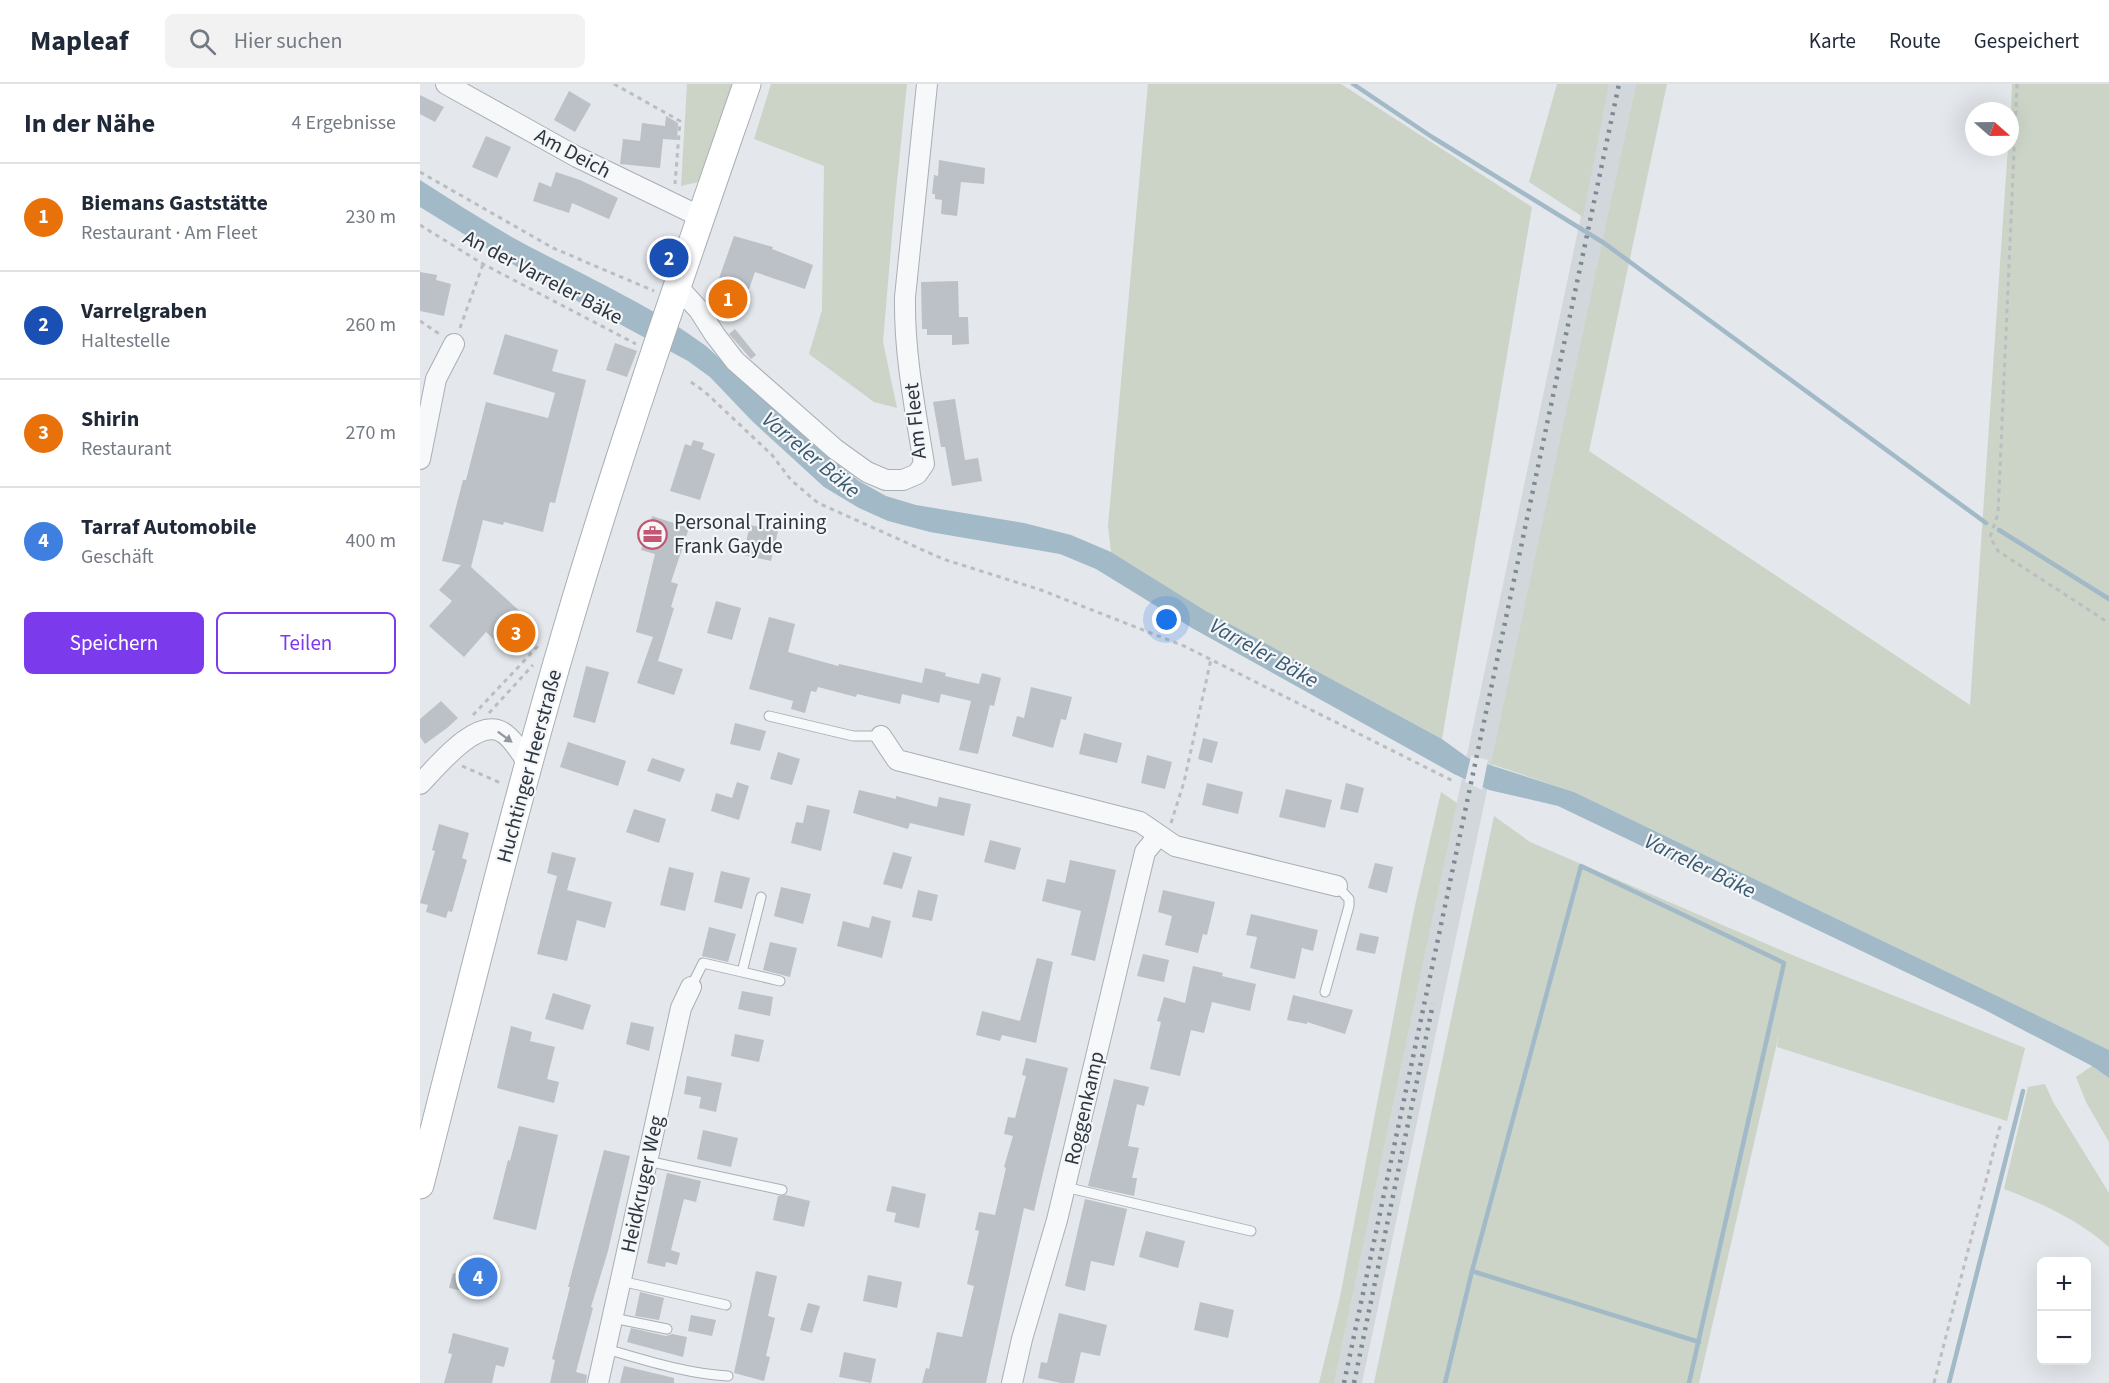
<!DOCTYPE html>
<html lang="de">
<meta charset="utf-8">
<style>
body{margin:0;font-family:"Source Sans 3",sans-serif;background:#f2f2f3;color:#1f2937}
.controls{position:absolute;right:18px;bottom:18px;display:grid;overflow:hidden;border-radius:9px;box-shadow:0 6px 24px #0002}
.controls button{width:54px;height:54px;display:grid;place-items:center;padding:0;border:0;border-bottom:2px solid #e0e1e3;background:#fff;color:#1f2937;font:30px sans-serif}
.compass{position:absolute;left:1545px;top:18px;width:54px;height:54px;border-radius:50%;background:#fff;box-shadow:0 6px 24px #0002;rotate:110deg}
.you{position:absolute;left:747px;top:536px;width:21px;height:21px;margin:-15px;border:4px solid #fff;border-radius:50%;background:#1a73e8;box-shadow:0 0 0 9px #1a73e833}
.badge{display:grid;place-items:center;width:39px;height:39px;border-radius:50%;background:#7c3aed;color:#fff;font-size:20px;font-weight:700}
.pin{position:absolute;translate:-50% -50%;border:3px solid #fff;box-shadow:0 2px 6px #0006}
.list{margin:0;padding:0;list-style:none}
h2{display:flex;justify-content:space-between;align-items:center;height:78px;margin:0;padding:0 24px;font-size:26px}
h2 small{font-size:20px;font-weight:400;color:#747a83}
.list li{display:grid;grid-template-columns:39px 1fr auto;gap:18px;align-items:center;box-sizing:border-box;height:108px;padding:0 24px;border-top:2px solid #e0e1e3}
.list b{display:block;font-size:22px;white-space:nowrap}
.list p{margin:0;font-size:20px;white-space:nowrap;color:#747a83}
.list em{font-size:20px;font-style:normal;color:#747a83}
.actions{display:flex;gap:12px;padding:18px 24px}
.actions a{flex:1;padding:14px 0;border:2px solid #7c3aed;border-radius:9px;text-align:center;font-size:21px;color:#7c3aed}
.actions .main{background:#7c3aed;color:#fff}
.icon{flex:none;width:33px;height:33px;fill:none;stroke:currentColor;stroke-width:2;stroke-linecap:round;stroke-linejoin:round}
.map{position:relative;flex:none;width:1689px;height:1299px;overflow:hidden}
header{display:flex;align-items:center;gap:36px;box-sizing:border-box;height:84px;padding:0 30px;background:#fff;border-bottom:2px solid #e0e1e3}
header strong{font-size:28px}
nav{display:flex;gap:33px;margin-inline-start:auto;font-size:21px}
.search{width:420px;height:54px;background:#f2f2f3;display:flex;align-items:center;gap:15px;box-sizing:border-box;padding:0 21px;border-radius:9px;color:#747a83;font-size:22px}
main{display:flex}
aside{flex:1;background:#fff}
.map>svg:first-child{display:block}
.built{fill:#d2d7dc}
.green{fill:#cbd4c6}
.water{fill:#a2b9c7}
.pier{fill:#e4e7eb}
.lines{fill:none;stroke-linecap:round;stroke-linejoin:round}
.stream{stroke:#a2b9c7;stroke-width:4.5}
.building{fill:#bbc1c7}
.lane-casing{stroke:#a9afb5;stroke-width:11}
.street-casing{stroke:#a9afb5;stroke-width:22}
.secondary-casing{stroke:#a9afb5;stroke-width:29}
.path{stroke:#babec2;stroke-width:3;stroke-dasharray:4.5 4.5;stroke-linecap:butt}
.lane{stroke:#f6f8f9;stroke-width:9}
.street{stroke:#f6f8f9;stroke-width:20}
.secondary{stroke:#fff;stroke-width:27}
.rail{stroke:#7f8993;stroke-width:4.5;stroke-dasharray:3 6;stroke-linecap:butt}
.oneway{fill:#92989e}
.labels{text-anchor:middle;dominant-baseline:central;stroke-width:4.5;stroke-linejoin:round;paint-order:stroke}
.street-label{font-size:21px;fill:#2d3742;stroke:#f4f6f8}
.poi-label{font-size:21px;fill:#2d3742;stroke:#f4f6f8;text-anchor:start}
.water-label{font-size:22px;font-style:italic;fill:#3a5a72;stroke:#f4f6f8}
</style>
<header>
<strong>Mapleaf</strong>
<div class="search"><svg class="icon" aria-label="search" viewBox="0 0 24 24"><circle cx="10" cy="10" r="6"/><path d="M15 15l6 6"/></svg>Hier suchen</div>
<nav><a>Karte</a><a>Route</a><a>Gespeichert</a></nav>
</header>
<main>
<aside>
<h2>In der Nähe<small>4 Ergebnisse</small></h2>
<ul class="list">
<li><span class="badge" style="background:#e8710a">1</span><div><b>Biemans Gaststätte</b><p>Restaurant · Am Fleet</p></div><em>230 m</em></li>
<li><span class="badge" style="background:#1a4fb4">2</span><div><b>Varrelgraben</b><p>Haltestelle</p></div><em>260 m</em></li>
<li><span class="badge" style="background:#e8710a">3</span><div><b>Shirin</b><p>Restaurant</p></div><em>270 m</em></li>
<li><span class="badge" style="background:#3f7fe0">4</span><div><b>Tarraf Automobile</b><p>Geschäft</p></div><em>400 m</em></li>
</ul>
<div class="actions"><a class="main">Speichern</a><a>Teilen</a></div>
</aside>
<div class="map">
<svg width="1689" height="1299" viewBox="0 0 1689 1299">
<rect width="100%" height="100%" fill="#e4e7eb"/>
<path class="built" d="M1189,0H1216L942,1299H914Z"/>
<path class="green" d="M267,0H313L278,98L261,102Z
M351,0H487L474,127L463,258L477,324L454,318L389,270L402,226L404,82L334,55Z
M728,0H921L1112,123L1022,655L786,527L691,468L688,442Z
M1137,0H1189L1163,133L1109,98Z
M1216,0H1247L1169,367L1550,621L1588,63H1590L1592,0H1689V966L1154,708L1071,680Z
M1021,708L1037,719L914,1299H899L920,1213L994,826Z
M1074,732L1110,758L1377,873L1605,964L1587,1037L1357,963L1359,950L1279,1299H954Z
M1672,982L1689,994V1058L1666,1018L1656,993Z
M1625,1000L1633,1018L1689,1109V1163C1659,1136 1621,1119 1584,1105L1608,1003Z"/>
<path class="water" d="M0,96C30,115 59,134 90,152C155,188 225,217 286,262L402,368L439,397L466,412L496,421L604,439L651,451L691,468L786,527L1022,655L1048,674L1154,708L1689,966V994L1672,982L1565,926L1138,722L1069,706L1034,690L772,544L676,485L640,470L510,448L468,437L439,424L404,403L332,337L290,293L268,277L120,197L0,123Z"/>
<path class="pier" d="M1051,672L1068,676L1062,706L1045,698Z"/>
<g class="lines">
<path class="stream" d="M933,0L1012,53L1184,159L1566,439
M1579,446L1689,515
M1052,1187L1279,1258
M1025,1299L1052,1187L1161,782L1364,879L1269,1299
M1529,1299L1603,1007"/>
</g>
<path class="building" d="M149,7L171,20L155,48L134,36Z
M0,11L24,23L15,38L0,30Z
M246,32L258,39L257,56L243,55L240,84L200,80L203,55L220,57L222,39L245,42Z
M66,52L91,63L77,94L52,83Z
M519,76L565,84L564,100L541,98L537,132L521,130L522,116L515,115V110H512L514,91L518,92Z
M136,88L160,96L198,114L189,135L152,119L149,129L113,117L119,98L131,103Z
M314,152L353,163L352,165L393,181L385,205L335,188L322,225L292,214Z
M0,188L17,191L16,196L31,200L24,232L0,227Z
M538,197L539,233H548L549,260L532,261V251H507V245H502L501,198Z
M315,245L336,271L331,275L309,250Z
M85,250L138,266L132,287L166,296L135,419L130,418L123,448L84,438L83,441L63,436L51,483L114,540L88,569L66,548L44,573L9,542L32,517L19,506L41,481L22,477L43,396H46L66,318L128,334L135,309L73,290Z
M195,259L217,267L207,293L186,286Z
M535,315L545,376L558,374L562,397L532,402L525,363H521L513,318Z
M273,356L284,359L282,365L295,370L280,416L250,407L265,360L271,362Z
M232,432L269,444L251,498L258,500L251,523L254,524L238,577L263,585L254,611L217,599L233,553L216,548L235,470L221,466Z
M330,441L358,447L351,477L323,471Z
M296,517L321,524L312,556L287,549Z
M349,533L375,540L368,568L418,582L419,580L502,599L505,584L526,589L525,592L559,600L562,589L581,594L574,622L570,621L558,670L539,666L551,617L521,610L519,619L482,610L480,620L437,610L436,613L398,603L396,608L391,607L385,629L371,625L373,617L329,605Z
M166,582L189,588L175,639L153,633Z
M611,603L652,613L646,636L641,635L633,664L592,652L597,632L604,634Z
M21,617L38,634L27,644L5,660L0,653V635Z
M315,639L346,647L340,667L310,660Z
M664,649L702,659L697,679L659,670Z
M783,654L798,658L792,679L778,675Z
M148,658L206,677L198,702L140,683Z
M358,668L380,675L372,701L350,695Z
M727,671L752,678L745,705L721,699Z
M232,674L265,685L260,698L227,687Z
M317,698L329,702L319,736L291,727L296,709L312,714Z
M787,699L823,708L818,730L782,721Z
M926,699L944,704L938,729L920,725Z
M866,705L912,716L905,744L859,733Z
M439,706L476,715V712L517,723L519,713L551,720L544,752L490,739L488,745L433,729Z
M387,721L410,726L401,767L371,759L376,738L383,739Z
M214,725L246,735L239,759L206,748Z
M19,740L49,749L42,774L47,776L32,828L28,827L26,834L6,828L8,821L0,819L15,767L12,766Z
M570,756L601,764L595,786L564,778Z
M132,768L156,774L147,806L192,818L185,844L157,836L147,877L117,870L137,792L127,789Z
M473,768L492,773L482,805L463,800Z
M650,776L696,786L675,877L651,871L661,827L622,817L627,795L645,799Z
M955,779L973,783L967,809L948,804Z
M249,783L274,789L265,827L240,821Z
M301,787L330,794L322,825L294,818Z
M361,803L391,810L383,840L354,832Z
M498,806L518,811L512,837L492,833Z
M743,806L795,818L787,851L783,850L778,869L745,861L752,832L738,828Z
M831,830L898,846L893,867L882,864L875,895L830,884L837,853L826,851Z
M452,832L471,837L462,874L417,862L423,837L449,844Z
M289,843L316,850L308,878L282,872Z
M940,849L959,853L955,870L936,866Z
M350,858L377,864L370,893L343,886Z
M723,870L749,876L744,898L717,892Z
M617,874L633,878L616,959L582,951L580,957L556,951L562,927L600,937Z
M773,882L803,889L802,892L836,900L830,927L792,918L784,949L771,946L760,992L730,985L741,938L737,937L744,913L765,919Z
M322,907L353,913L350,932L318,925Z
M133,909L171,921L163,946L125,935Z
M873,911L933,926L925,950L887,938V940L867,936Z
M211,938L234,943L229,967L206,960Z
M91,942L112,948L110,957L135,963L127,995L139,998L134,1019L77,1004Z
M315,950L344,956L339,978L311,972Z
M606,974L648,984L614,1127L604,1124L566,1299H502L506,1284L509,1285L517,1248L542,1253L554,1202L547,1200L559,1147L555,1146L559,1128L575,1131L586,1084L584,1083L593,1052L584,1050L588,1033L595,1034L606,992L602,991Z
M267,992L302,999L296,1028L279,1024L281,1013L264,1010Z
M694,995L729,1003L724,1022L717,1020L708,1062L719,1064L712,1094H717L714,1112L668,1102Z
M99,1042L138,1051L116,1146L73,1135L88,1076L90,1077Z
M283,1046L318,1054L311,1083L277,1075Z
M184,1066L210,1072L188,1167L171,1223L173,1224L156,1288L167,1291L166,1299H130L135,1276L132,1275L150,1203H148Z
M247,1089L281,1097L276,1118L264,1115L251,1166L260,1169L257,1181L246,1178L245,1183L227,1179Z
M472,1102L506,1110L499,1144L474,1138L476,1129L466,1127Z
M366,1111L390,1117L384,1143L353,1136L358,1112Z
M665,1115L707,1125L694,1182L671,1177L665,1207L645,1202Z
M726,1147L765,1157L758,1184L719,1173Z
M59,1176L79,1182L71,1213L29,1204L33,1189L54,1194Z
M336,1187L357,1192L348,1232L355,1234L346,1272L350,1273L344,1297L314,1289Z
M448,1191L482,1198L477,1224L443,1217Z
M220,1208L244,1214L239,1236L215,1232Z
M780,1218L814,1226L808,1254L774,1246Z
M388,1219L400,1222L392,1249L380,1246Z
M639,1229L687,1241L680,1272L661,1268L654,1299H641L618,1294L621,1278L627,1279Z
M271,1231L296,1236L292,1252L268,1247Z
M211,1244L246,1252L252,1250L267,1253L263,1273L207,1258Z
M33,1249L89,1264L84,1283L76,1281L72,1299H24L32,1270L28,1269Z
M424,1268L456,1275L451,1299L419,1293Z
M204,1282L254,1294V1299H200Z"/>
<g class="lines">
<defs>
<path id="lane" d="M349,632L433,652H461
M322,888L360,897
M271,903L283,879L322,888L341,813
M905,908L929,822V815L917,802
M227,1077L362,1106
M645,1103L831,1147
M201,1197L306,1221
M193,1234L247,1245
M186,1265C225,1276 267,1290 308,1292"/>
<path id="street" d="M26,0L157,73L281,133
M257,202L279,226L295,251L315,277L415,365L447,388L466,396H483L497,390L504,380C495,324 484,269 485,213L507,0
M0,375L16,295L34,260
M461,652L477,676L720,738L739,751L725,768L637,1136L602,1255L592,1299
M0,700C16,684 56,633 82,648C93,654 102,671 109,681
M739,751L755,762L917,802
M178,1299L261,924L271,903"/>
<path id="secondary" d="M0,1101C47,917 92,731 146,548C200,364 264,182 327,0"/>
</defs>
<use href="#lane" class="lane-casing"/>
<use href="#street" class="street-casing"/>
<use href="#secondary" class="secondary-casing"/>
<path class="path" d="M194,0L260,37L255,100
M1597,0L1578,430L1570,453L1578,467L1689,539
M0,88L133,164L234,207
M0,141L63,180L216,260
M0,237L21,251
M40,244L63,180
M271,298L285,308L352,371L371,396L398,419L523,475L621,506L764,562L1035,698
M69,629L113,581
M53,631L120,560
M42,682L83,700
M751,739L764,698L791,575
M1514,1299L1580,1042"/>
<use href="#lane" class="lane"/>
<use href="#street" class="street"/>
<use href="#secondary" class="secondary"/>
<path class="rail" d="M924,1299L1199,0
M934,1299L1013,920"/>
</g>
<defs><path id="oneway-solid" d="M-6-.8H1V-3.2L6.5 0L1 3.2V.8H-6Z" transform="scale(1.5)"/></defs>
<use class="oneway" href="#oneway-solid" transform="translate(85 653) rotate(37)"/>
<defs>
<symbol id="office-ring" viewBox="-11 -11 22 22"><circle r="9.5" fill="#f4f6f8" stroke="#c45573" stroke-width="1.5"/><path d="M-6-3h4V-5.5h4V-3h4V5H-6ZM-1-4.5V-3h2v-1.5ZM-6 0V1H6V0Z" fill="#c45573"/></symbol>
</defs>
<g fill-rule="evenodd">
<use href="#office-ring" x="216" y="434" width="33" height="33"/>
</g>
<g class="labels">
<g class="street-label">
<text transform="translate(153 69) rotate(28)">Am Deich</text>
<text transform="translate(123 193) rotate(28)">An der Varreler Bäke</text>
<text transform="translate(495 337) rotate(-96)">Am Fleet</text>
<text transform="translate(109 682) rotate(-75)">Huchtinger Heerstraße</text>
<text transform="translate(664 1024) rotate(-77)">Roggenkamp</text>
<text transform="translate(222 1100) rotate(-78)">Heidkruger Weg</text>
</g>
<g class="poi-label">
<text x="254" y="438">Personal Training<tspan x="254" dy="24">Frank Gayde</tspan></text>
</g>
<g class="water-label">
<text transform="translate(391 371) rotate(40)">Varreler Bäke</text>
<text transform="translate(844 569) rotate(29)">Varreler Bäke</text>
<text transform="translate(1280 782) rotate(26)">Varreler Bäke</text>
</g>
</g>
</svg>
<div class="controls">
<button>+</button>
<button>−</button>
</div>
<svg class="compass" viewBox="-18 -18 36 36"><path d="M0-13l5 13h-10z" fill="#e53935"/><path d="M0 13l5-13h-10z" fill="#747a83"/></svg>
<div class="you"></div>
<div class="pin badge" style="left:308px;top:215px;background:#e8710a">1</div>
<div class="pin badge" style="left:249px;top:174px;background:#1a4fb4">2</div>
<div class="pin badge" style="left:96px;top:549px;background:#e8710a">3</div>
<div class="pin badge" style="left:58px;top:1193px;background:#3f7fe0">4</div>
</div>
</main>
